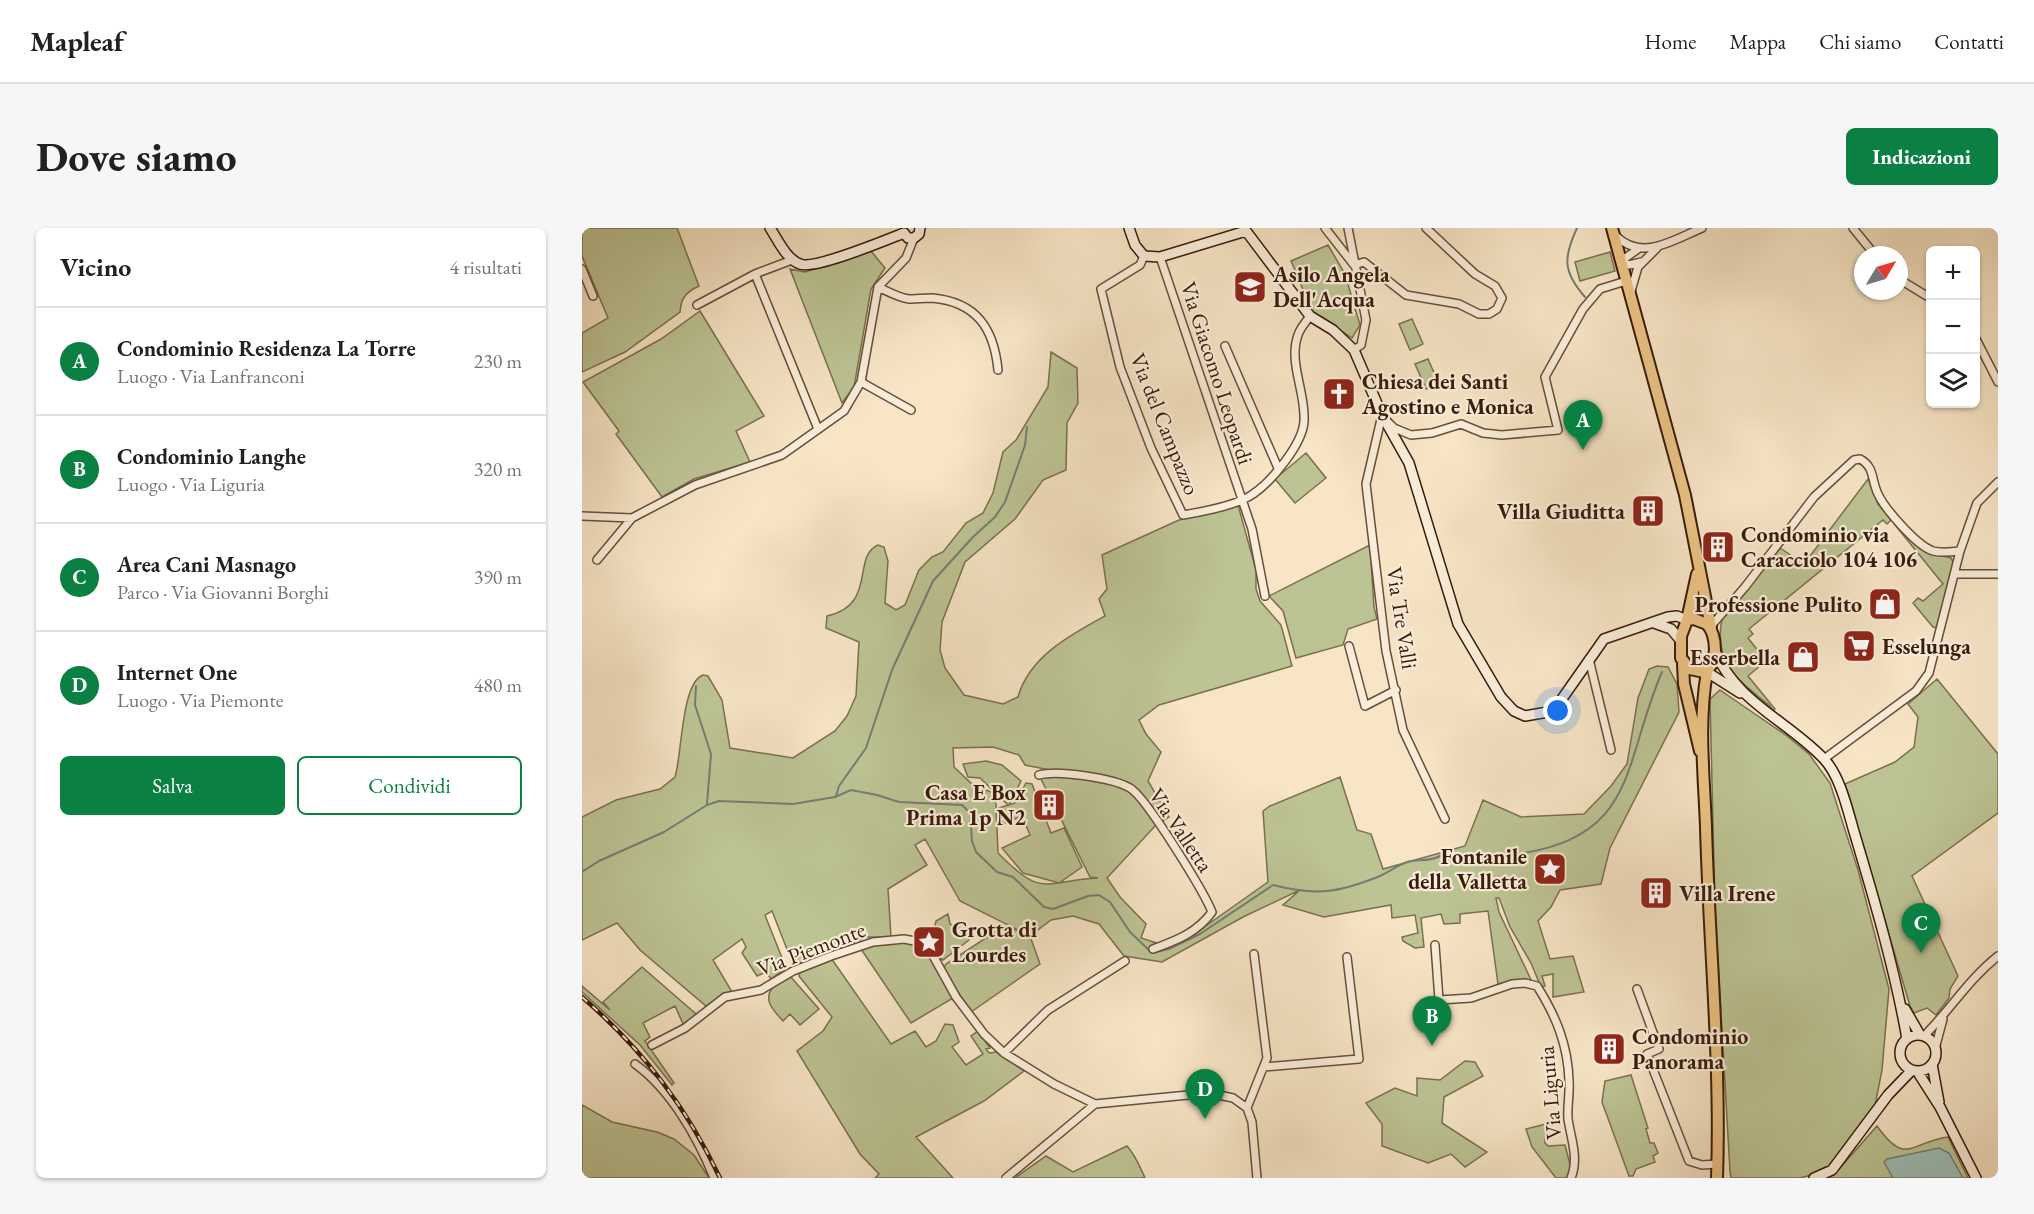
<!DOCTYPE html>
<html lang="it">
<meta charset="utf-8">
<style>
body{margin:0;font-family:"EB Garamond",serif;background:#f6f6f6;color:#202124}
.controls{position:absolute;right:18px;top:18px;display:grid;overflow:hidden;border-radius:9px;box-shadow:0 2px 4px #0004}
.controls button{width:54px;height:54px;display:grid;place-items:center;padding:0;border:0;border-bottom:2px solid #e0e0e0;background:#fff;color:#202124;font:30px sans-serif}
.compass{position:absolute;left:1272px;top:18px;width:54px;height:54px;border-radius:50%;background:#fff;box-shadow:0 2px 4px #0004;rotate:52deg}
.you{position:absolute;left:976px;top:483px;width:21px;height:21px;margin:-15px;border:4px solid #fff;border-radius:50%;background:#1a73e8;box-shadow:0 0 0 9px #1a73e833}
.badge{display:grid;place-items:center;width:39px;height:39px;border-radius:50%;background:#0b8043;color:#fff;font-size:20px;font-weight:700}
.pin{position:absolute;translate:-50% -50px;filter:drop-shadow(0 2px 3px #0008)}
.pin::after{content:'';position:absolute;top:32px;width:21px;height:18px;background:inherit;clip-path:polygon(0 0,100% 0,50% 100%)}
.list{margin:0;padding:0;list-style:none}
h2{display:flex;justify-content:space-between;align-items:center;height:78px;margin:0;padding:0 24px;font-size:26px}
h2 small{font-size:20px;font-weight:400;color:#757577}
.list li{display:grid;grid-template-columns:39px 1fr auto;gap:18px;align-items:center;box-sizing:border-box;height:108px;padding:0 24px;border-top:2px solid #e0e0e0}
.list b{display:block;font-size:22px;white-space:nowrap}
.list p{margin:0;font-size:20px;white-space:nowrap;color:#757577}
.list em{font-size:20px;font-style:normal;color:#757577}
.actions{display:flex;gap:12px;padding:18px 24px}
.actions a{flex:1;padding:14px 0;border:2px solid #0b8043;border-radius:9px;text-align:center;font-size:21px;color:#0b8043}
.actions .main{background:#0b8043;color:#fff}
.icon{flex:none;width:33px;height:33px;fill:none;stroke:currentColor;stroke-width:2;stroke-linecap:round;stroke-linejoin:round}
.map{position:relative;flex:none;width:1416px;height:950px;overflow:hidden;border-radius:9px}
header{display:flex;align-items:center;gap:36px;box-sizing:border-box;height:84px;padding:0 30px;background:#fff;border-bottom:2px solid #e0e0e0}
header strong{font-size:28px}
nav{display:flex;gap:33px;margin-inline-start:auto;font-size:21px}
.intro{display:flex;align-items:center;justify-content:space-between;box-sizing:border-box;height:144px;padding:0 36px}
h1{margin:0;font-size:42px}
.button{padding:15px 27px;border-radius:9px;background:#0b8043;color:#fff;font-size:21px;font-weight:700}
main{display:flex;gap:36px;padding:0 36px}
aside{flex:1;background:#fff;border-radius:9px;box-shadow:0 2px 4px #0004}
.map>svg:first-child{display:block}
.green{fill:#bdc494;stroke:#7a7050;stroke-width:1.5;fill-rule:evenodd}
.water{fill:#9dbfb8;stroke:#757d73;stroke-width:1.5}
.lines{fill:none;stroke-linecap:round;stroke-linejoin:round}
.stream{stroke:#757d73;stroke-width:2}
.street-casing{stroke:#684e3a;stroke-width:10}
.secondary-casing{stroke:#381b0c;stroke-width:12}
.primary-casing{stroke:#381b0c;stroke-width:14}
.street{stroke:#faeeda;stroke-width:7}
.secondary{stroke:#faeeda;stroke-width:9}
.primary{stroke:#ecc283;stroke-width:10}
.rail-casing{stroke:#381b0c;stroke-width:4.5}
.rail{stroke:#faeeda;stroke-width:2;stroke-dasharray:7;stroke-linecap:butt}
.labels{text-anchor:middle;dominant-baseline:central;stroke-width:4.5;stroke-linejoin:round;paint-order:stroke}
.poi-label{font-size:22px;font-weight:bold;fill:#381b0c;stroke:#faeeda;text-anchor:start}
.street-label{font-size:22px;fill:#381b0c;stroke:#faeeda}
</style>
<header>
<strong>Mapleaf</strong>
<nav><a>Home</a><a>Mappa</a><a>Chi siamo</a><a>Contatti</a></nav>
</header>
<div class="intro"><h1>Dove siamo</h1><a class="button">Indicazioni</a></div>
<main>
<aside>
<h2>Vicino<small>4 risultati</small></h2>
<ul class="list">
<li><span class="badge">A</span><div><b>Condominio Residenza La Torre</b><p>Luogo · Via Lanfranconi</p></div><em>230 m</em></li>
<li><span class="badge">B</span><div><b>Condominio Langhe</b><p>Luogo · Via Liguria</p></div><em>320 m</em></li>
<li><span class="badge">C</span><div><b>Area Cani Masnago</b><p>Parco · Via Giovanni Borghi</p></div><em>390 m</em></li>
<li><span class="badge">D</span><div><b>Internet One</b><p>Luogo · Via Piemonte</p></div><em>480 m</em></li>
</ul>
<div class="actions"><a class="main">Salva</a><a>Condividi</a></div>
</aside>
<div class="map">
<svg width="1416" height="950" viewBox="0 0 1416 950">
<rect width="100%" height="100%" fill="#f7e5c6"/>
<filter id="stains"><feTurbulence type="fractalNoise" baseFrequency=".00333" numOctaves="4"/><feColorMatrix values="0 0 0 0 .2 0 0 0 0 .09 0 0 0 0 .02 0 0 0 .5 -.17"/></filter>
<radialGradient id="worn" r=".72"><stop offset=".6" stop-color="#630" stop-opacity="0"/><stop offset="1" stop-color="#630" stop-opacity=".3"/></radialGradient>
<path class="green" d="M0,0H95L117,58C104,64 99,70 98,84L43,124L0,144V105L26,90L0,28Z
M746,17L763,46L778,97L770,110L730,83L709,33Z
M289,23L303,40L289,61L272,159L260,175L208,41L223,44Z
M1028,24L1033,43L998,53L993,34Z
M118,83L182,188L154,203L168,234L112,251L80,269L34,206L37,203L1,154L79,111Z
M830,91L841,116L828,122L817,96Z
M469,124L495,140L496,175L485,195L484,242L461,252L433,291L383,334L360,394L358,422L363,440L382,467L421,476L436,469C447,429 488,407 523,388L517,371L525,361L520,327L597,292L656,277L674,342V361L678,373L699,397L710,438L577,477L557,492L564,506L579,524L566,553L587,589L574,597L525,650L538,669L564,696L559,710L578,716L605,711L686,654L681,583L688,578L758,549L775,602L789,606L801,641L883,618L901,572L939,589L1002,586L1029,558L1045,536L1056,470L1067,441L1075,438L1086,439L1095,456L1097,484L1028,620L1019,656L978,662L969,679L956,693L968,731L991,728L1002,764L971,769V746L960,748L963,758L959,759L949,735L928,699L917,670H914L917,684L950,754L943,751L916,756L906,683L878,686V695L862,696L859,686L839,690L842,719L833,720L821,713L820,709L836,705L833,687L810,690L809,677L742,689L701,677L718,662L661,689L580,734L542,728L517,696L491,688L469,692L448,708L458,736L389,784L361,741L364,736L422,698L440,704L378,673L343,611L333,617L345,637L306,661L309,709H285L218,735L210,734L190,683L183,687L204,740L189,751L184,744L175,748L160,725L164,719L160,711L131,732L150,764L124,778L58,722L35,695L0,712V589L34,572L78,561L93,549C100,528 99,455 121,447L126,448L140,472L148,520L211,530L253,503L265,488L274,468L277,414L244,400L245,388C296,376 269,329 296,317L302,319L306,333L303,375L314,382L323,377L337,342L350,329L361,324L384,295L401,285L411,265L421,224L434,212L466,159ZM411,519L437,527L443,537L468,542L457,547L508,649L516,650C460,653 461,671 416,625L414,576L409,564L391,557L372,539L371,520Z
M846,131L857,156L844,161L833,136Z
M724,225L744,250L713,275L693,251Z
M1286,251L1296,276L1309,292L1305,296L1301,292L1167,401L1171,406L1166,410L1184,433L1166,448L1193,481L1191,483L1187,477C1157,453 1131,435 1140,391L1198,320L1222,336Z
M1313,297L1318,298C1337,317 1342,324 1369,330L1371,334L1356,400L1351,399L1331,375L1336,370L1341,373L1361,356Z
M788,317L792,379L795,391L766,401L761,417L714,430L701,383L687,368Z
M1355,451L1416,526V585L1330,648L1376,748L1368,761L1367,770L1354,787L1345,780L1332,785L1328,778L1263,556L1313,534L1332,519L1336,489L1326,476Z
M1138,462L1205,508L1227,526L1248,555L1276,642L1307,761L1300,842L1293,878L1250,937L1237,945L1218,950H1149L1148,943L1133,679L1128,471Z
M404,533L420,537L439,553L427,577L433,575L444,555L450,556L469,605L482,600L500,639L477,655L441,645L420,620L448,607L440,588L421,596L417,580L426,577L398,550L386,549L381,536Z
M366,686L368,696L387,705V712L361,732L354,728L348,717L347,702L353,698L354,693Z
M321,714L342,719L371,770L329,795L279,721L290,716Z
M249,730L309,816L333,803L344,819L354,813L363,796L371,797L377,814L370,819L384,837L401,826L389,808L396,803L408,820L404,821L407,825L415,824L442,843L402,873L334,909L371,950H293L297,946L278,926L215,823L241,803L250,789L217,748L219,743Z
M60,739L114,786L102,798L93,778L61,795L68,809L63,813L92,855L90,857L58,817L0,764V758L28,782L21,774Z
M208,748L237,781L218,797L208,786L201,793C192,783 181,773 190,760Z
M883,833L893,834L901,848L862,869L860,895L905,924L883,939L869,926L846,935L800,918V896L784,875L813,860L835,868V850L858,852Z
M1049,847L1066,900L1064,901L1068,915H1072L1076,925L1071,928L1073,934L1054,941L1051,948H1047L1020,874L1023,853Z
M0,877L30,894L75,904L92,911L112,927L127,950H0Z
M964,896L963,915L966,918L983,917L989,940L985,950H974L950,919L944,901Z
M1295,898C1324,939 1329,914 1366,909L1386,950H1245L1258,940Z
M545,918C554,928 558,939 563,950H433L464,928L491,944Z"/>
<path class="water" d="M1357,920L1367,925L1381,950H1311L1302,934L1305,931Z"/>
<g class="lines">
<path class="stream" d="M995,0C981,30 981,44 1003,69
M114,458L113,477L129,526L125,576
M254,568L257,558L284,520L310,442L351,353L391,309L413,289L423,274L443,217L445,199
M0,644L17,633L82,604L125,577L137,573L211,576L253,569L269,562L295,567L317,574L380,577L388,585L390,613L394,624L415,644L431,649L462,679L471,681L506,668L517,667L528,674L548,704L570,725L587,721L618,706L691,657C734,668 756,665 798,648C807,644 814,638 823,635C835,629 843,636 858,628C895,642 893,631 928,627C1057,611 1039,539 1080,444"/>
<defs>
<path id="street" d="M743,0L772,37L782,34L824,67L877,76L897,86H907L915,81L920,70L913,58L893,46L844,0
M766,0L784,92L779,117L772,122
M1271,0L1293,27
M1034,8C1060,34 1093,11 1120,0
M1056,21L1039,33L1047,37L1059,34
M562,28L558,37L519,61L538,139L569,220L601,287C619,284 656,277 671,266C689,254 721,216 722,193C724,165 706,134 716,107C718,100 724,94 728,88
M578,29L670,301L683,368
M0,41L11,68
M173,46L236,201
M1317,51L1348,70
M296,59C305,63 317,70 327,71C334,71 342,70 350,70C395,74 412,101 416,142
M1049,63L1056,39L1075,20
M115,77L173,46L210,32
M1394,111L1416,154
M643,118L696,240
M279,154L329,182
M800,187L784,256L804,423L821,502L863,591
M806,194L812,200L829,207L850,205L879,196L901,205L920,207L976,202L963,149L1001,81L1018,61L1044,53
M0,288L50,290
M15,332L50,290L113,257L200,227L262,183L279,154L296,59L324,30L332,10
M1373,346H1416
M1129,398L1163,359L1232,269L1272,232L1278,231C1293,239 1289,252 1296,266C1303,281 1335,318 1351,323C1359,325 1370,324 1378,323L1395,275L1416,254
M767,418L783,478L814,462
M1007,431L1029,522
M1242,531L1334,463L1347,445L1378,323
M457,547C476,542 531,550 548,560C564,569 622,664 630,684C615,705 593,713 571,721
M853,717L857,772L889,770L930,756L943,755L955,758C974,788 986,817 987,853C988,866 985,878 986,891C989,911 997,930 989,950
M1055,761L1077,821L1065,826L1107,933L1120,937L1135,936
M1342,808C1368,782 1387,751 1416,728
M70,817L103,800L143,769L179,762L211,743L249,728L291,714L322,711L344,715L374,769L402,806L422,825L472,856L513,876L627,865L651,870L665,880L670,894L675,950
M1353,821L1361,791
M422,825L466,782L543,733
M53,836C89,862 116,910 132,950
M682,839L777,831L765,729
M665,880L685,830L672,726
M424,950L513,876"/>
<path id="secondary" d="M188,0C196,12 204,31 218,36C232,42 304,12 322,5
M547,0L553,17L562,28L578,29L664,3L728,88L751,102L772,122L800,187L827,235L876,396L919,469L932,483L943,488L966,484L975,478L1022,411L1086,389L1095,388L1105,392
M322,5L326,10H332L337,6L338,0
M1072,395L1089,401L1099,413
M1133,423C1154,474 1206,493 1242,531C1259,549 1266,584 1273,607C1293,674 1313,742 1325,811
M1125,444L1158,465
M1323,781L1338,807
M1318 825a18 18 0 1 1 36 0a18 18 0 1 1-36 0Z
M1350,836L1357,874
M1335,843L1358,879L1394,950
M1232,950L1250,942L1306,867L1330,842"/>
<path id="primary" d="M1030,0L1103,267L1129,399
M1112,391L1125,396C1135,408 1137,436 1122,444L1108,441L1099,430V408L1105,392Z
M1105,392L1115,346
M1101,436L1102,456L1118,523
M1125,444C1116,494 1122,547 1124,599C1127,716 1139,833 1135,950"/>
</defs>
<use href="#street" class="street-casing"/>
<use href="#secondary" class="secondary-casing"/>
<use href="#primary" class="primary-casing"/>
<use href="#street" class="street"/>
<use href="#secondary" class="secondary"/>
<use href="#primary" class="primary"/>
<defs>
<path id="rail" d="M0,769C60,821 104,878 138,950"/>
</defs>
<use href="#rail" class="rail-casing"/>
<use href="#rail" class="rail"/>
</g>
<defs>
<symbol id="school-square" viewBox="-11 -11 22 22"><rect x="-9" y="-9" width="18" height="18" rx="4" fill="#8f2418" stroke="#faeeda"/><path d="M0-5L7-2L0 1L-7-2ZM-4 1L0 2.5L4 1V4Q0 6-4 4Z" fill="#fff"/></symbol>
<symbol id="church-square" viewBox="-11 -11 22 22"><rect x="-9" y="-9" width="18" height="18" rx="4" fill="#8f2418" stroke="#faeeda"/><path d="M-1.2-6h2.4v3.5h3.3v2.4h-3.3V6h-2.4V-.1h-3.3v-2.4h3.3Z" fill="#fff"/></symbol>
<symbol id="building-square" viewBox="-11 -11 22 22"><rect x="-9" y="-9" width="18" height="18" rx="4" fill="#8f2418" stroke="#faeeda"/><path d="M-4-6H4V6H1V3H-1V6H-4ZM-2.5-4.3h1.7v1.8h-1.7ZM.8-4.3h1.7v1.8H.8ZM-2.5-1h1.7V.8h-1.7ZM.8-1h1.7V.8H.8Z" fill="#fff"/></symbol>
<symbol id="shop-square" viewBox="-11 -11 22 22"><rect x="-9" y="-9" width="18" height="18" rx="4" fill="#8f2418" stroke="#faeeda"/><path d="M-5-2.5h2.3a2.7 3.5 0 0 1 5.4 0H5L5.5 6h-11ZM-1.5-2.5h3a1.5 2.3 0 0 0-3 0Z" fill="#fff"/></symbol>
<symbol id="supermarket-square" viewBox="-11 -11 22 22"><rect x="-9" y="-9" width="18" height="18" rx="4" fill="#8f2418" stroke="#faeeda"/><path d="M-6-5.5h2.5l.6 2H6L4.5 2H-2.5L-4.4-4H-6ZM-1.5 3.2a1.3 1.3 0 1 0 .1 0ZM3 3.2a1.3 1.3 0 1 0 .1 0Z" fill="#fff"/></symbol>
<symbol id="sight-square" viewBox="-11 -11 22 22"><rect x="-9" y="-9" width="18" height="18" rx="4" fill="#8f2418" stroke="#faeeda"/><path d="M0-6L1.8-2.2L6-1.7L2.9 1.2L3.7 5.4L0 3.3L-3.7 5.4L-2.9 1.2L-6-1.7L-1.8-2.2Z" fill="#fff"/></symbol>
</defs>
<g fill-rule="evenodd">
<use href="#school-square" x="649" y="40" width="38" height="38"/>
<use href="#church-square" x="738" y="147" width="38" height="38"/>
<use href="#building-square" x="1047" y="264" width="38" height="38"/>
<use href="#building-square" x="1117" y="300" width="38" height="38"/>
<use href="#shop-square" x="1284" y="357" width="38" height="38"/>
<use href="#supermarket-square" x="1258" y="399" width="38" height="38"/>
<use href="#shop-square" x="1202" y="410" width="38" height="38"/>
<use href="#building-square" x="448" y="558" width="38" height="38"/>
<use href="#sight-square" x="949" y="622" width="38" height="38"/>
<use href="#building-square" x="1055" y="646" width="38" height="38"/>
<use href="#sight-square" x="328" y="695" width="38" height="38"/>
<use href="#building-square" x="1008" y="802" width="38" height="38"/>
</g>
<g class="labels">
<g class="poi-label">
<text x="691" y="46">Asilo Angela<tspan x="691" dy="25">Dell'Acqua</tspan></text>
<text x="780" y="153">Chiesa dei Santi<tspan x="780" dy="25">Agostino e Monica</tspan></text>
<text x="1043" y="283" text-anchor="end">Villa Giuditta</text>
<text x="1159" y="306">Condominio via<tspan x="1159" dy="25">Caracciolo 104 106</tspan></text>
<text x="1280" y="376" text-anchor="end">Professione Pulito</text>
<text x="1300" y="418">Esselunga</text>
<text x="1198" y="429" text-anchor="end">Esserbella</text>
<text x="444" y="564" text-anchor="end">Casa E Box<tspan x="444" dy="25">Prima 1p N2</tspan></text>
<text x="945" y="628" text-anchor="end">Fontanile<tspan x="945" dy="25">della Valletta</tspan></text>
<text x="1097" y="665">Villa Irene</text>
<text x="370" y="701">Grotta di<tspan x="370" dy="25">Lourdes</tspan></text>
<text x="1050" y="808">Condominio<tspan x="1050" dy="25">Panorama</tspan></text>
</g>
<g class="street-label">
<text transform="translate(635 145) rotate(72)">Via Giacomo Leopardi</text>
<text transform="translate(583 196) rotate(68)">Via del Campazzo</text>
<text transform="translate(820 390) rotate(81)">Via Tre Valli</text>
<text transform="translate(599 602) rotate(56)">Via Valletta</text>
<text transform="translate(229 721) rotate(-21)">Via Piemonte</text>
<text transform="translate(968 865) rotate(-95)">Via Liguria</text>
</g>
</g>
<rect width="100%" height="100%" filter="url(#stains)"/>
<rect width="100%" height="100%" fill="url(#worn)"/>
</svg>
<div class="controls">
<button>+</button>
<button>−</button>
<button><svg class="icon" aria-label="layers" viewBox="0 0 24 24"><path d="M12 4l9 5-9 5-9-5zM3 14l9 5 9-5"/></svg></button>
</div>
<svg class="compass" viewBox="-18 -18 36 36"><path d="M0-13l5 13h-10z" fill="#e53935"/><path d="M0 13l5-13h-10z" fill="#757577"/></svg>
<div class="you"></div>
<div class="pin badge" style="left:1001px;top:222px">A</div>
<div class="pin badge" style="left:850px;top:818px">B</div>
<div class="pin badge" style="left:1339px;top:725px">C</div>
<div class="pin badge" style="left:623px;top:891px">D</div>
</div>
</main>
